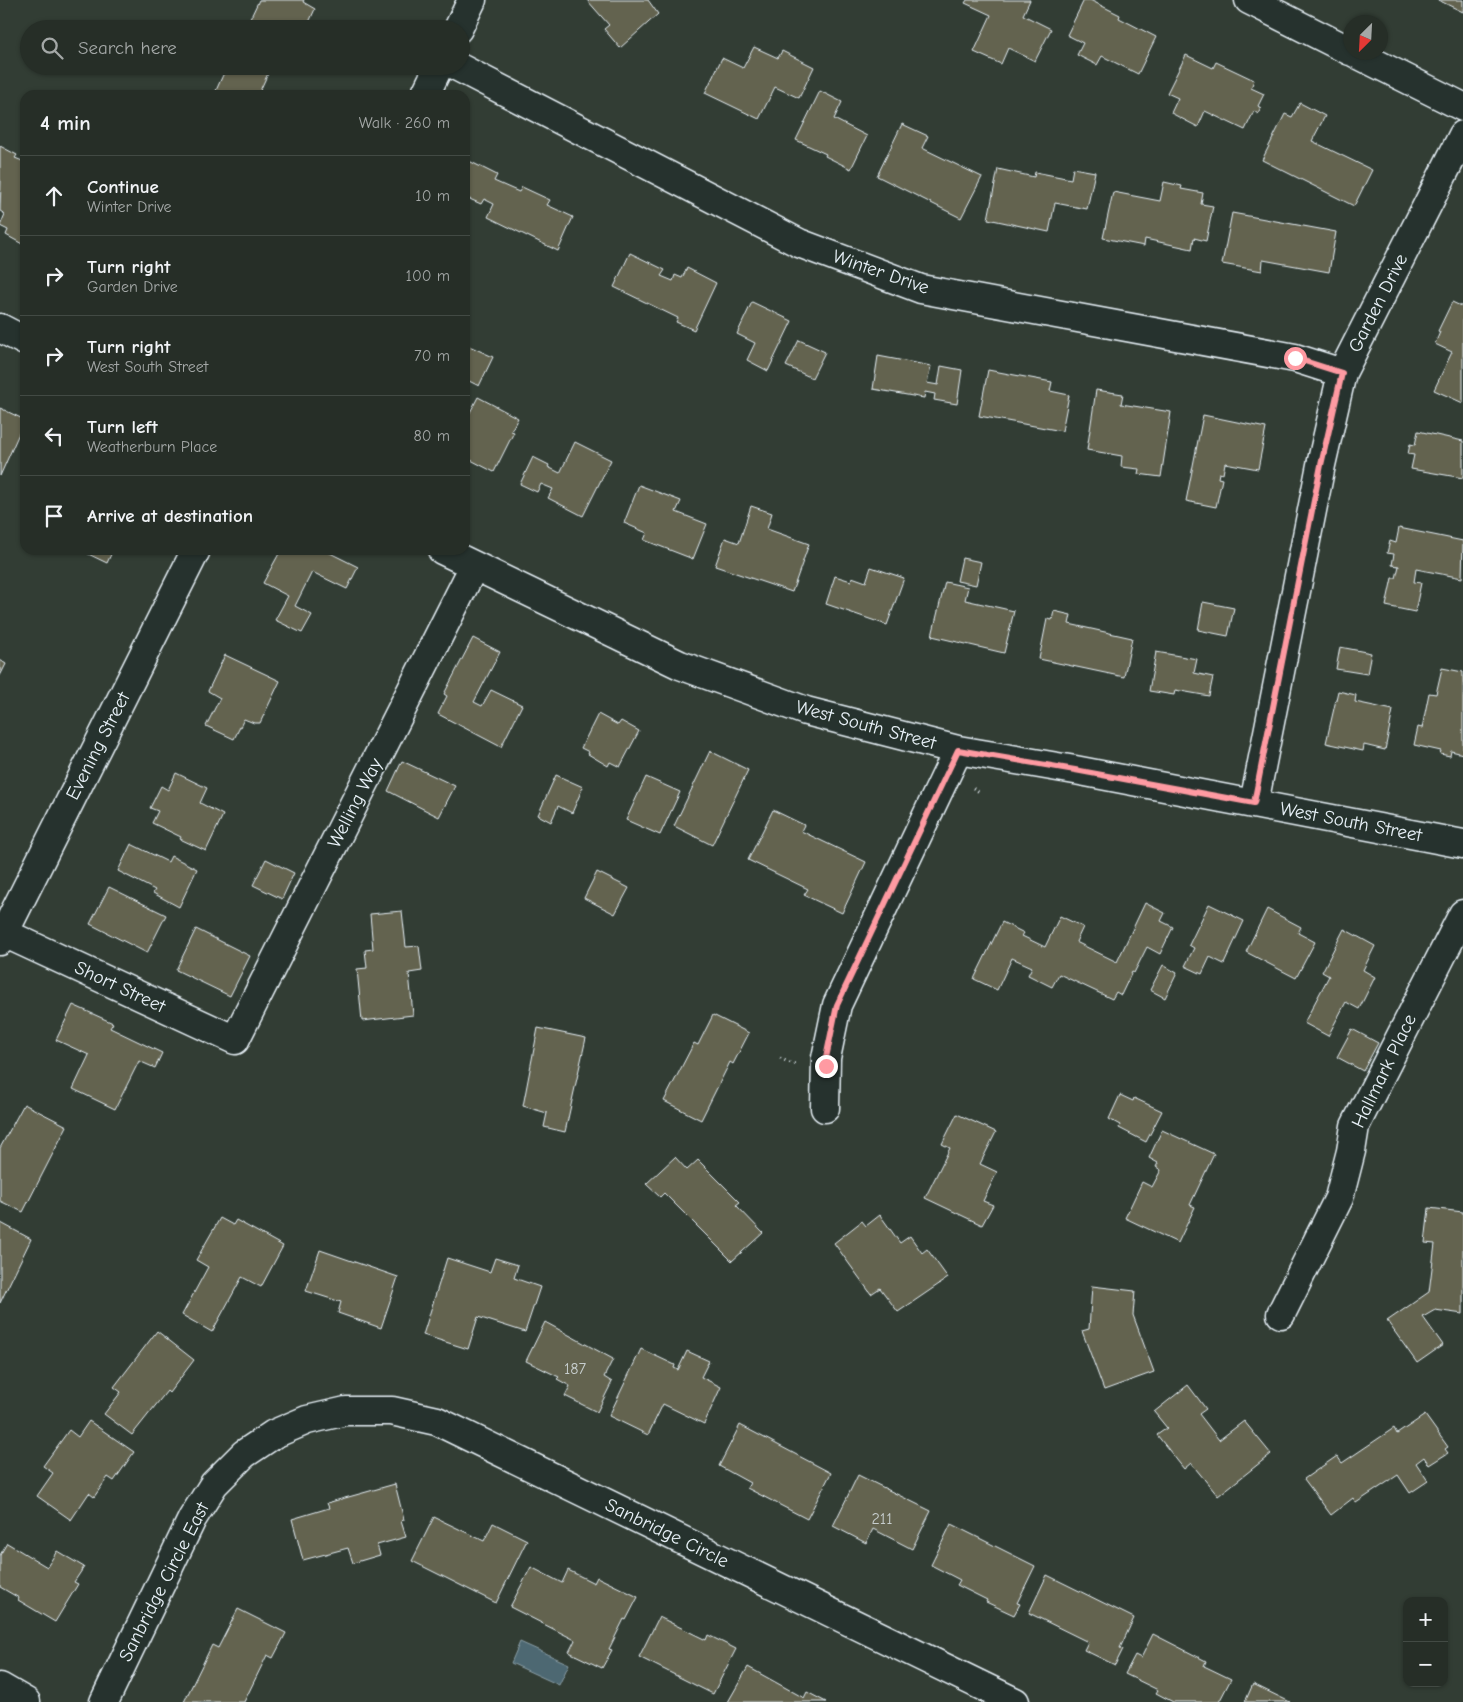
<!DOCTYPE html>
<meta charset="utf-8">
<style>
body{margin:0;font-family:"Comic Neue",sans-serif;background:#2e362f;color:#f1f3f6}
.controls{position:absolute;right:15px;bottom:15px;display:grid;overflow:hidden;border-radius:10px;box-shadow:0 1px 4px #0004}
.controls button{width:45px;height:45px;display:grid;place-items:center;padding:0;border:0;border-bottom:1px solid #424a44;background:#262e27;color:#f1f3f6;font:25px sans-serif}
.compass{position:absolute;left:1343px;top:15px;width:45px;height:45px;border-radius:50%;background:#262e27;box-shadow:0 1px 4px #0004;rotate:204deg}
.stop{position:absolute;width:15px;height:15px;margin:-11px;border:4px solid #ff9aa2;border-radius:50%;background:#fff}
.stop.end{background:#ff9aa2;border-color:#fff;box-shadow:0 1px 5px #0008}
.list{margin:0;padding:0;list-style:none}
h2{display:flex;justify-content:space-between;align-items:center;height:65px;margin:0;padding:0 20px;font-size:21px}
h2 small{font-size:16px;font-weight:400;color:#a4a8a7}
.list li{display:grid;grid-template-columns:32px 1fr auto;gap:15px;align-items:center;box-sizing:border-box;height:80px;padding:0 20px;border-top:1px solid #424a44}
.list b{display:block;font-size:19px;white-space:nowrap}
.list p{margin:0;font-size:16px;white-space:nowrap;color:#a4a8a7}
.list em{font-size:16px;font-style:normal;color:#a4a8a7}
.icon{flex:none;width:28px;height:28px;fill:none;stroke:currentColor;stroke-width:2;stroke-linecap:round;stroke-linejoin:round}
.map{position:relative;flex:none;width:1463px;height:1702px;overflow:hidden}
.search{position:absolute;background:#262e27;box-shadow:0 1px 4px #0004;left:20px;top:20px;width:450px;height:55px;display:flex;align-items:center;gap:12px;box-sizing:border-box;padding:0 18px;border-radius:28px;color:#a4a8a7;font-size:19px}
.panel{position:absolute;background:#262e27;box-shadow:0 1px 4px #0004;left:20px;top:90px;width:450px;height:465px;border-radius:15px}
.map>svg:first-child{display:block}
.water{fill:#4d6872;stroke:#8b9fa8}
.building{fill:#64644f;stroke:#e8f1f8}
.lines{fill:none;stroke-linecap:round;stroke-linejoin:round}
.minor-casing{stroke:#e8f1f8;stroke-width:31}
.path{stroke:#e8f1f8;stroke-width:3;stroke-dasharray:1 4;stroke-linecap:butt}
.minor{stroke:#26332d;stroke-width:28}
.route{stroke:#ff9aa2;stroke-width:6}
.labels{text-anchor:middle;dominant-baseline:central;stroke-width:4;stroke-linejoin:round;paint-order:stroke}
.number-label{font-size:16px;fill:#c7cece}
.street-label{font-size:19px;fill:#e8f1f8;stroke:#26332d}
</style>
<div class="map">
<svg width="1463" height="1702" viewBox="0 0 1463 1702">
<rect width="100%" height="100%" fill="#323d34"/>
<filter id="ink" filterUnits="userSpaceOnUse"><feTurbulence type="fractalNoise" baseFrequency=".02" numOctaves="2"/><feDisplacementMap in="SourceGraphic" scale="10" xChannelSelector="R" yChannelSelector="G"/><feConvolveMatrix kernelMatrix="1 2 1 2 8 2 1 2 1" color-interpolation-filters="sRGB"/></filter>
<g filter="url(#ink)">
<path class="water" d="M520,1642L569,1664L559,1685L511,1663Z"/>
<path class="building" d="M259,0H304L303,2L315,9L306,29H272L250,19Z
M587,0H648L658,14L620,48L604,29L609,25Z
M967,0H1030L1023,15L1051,29L1035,61L1008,48L1001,64L974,52L991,15L965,3Z
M1084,0H1090L1120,15L1119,18L1156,37L1138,74L1102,56L1097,65L1077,55L1083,43L1067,35Z
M1438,0H1463V12Z
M754,47L778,58L782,51L814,67L799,98L775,87L759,119L705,93L722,58L743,68Z
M1186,55L1213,68L1216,62L1254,80L1251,88L1264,94L1258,106L1261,108L1258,114L1254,111L1245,130L1205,111L1198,127L1171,113L1178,98L1167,93Z
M227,66H270L271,67L258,95H214Z
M820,91L842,102L834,119L867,136L851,169L825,156L826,154L796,140Z
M1300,103L1325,116L1312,141L1372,170L1354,206L1262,160L1285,114L1292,117Z
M902,124L928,136L922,148L982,177L961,218L877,176Z
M0,146L17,155L15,158L25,162L24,245L6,235L8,230L0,226L5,214L0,211L1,181L0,180Z
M467,160L497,175L494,181L519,192L522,187L550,200L547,205L573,217L558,251L488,217L494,204L484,199L481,204L465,197V166Z
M1073,168L1095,172L1087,209L1055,203L1049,232L988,219L998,169L1034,177L1035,172L1071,179Z
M1164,182L1182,186L1181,189L1203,193L1201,204L1213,206L1206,241L1194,238L1192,249L1145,239L1144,246L1103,238L1113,192L1160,201Z
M1232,213L1336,232L1329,272L1263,260L1262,271L1222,264Z
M630,253L665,270L661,276L673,281L675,275L682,278L687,268L716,283L694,330L676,322L678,318L614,287Z
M752,302L792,321L768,371L747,360L755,343L737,334Z
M1452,302L1463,307V403L1434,390L1452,352L1435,344L1440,332L1438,331Z
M799,340L825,352L812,378L786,366Z
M465,344L493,357L479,386L465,379Z
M878,356L931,366L927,383L938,385L941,366L962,370L957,404L934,400L935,394L925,392L924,398L873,389Z
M988,370L1052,382L1050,391L1069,395L1062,431L979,416Z
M1096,390L1123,394L1121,404L1171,412L1161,477L1138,474L1139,469L1121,467L1122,456L1087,450Z
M478,397L518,418L511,431L514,432L494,472L465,457V422Z
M0,408L25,420L0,476Z
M1203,415L1266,428L1258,469L1225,463L1223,474L1219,473L1218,478L1222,479L1216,507L1186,501Z
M1418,431L1463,441V478L1411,469L1414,455L1408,454L1410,444L1415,445Z
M575,442L611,460L583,516L548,498L553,489L541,484L537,492L520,484L533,457L549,465L548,467L560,473Z
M639,485L681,501L676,512L707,524L693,559L644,540L647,533L624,523Z
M751,506L772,513L767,529L809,544L792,592L715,566L725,538L739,543Z
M1399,528L1463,541L1462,578L1416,569L1414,582L1421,583L1415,612L1386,606L1392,578H1396L1399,566L1392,565L1394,554L1387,553L1390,541L1396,543Z
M80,550H113L107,563Z
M281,550H324L358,567L347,589L312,572L295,606L312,615L302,633L275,620L288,596L263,583Z
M962,558L981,562L976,585L957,581Z
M871,567L904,578L887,625L826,604L835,576L851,581L852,577L866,582Z
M945,582L968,587L965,600L1014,611L1004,653L932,636Z
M1203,602L1234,608L1228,636L1198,630Z
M1054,611L1071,615L1069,624L1132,638L1124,677L1039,659L1047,619L1052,620Z
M473,638L500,652L474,702L482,706L491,690L522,705L501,747L438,714L447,696L444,694Z
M1340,647L1371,653L1367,674L1336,669Z
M1156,652L1197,659L1194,673L1213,677L1209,696L1175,690L1174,695L1149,691Z
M225,655L280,681L260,723H254L244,719L234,739L206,726L220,698L208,691Z
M0,660L6,664L0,676Z
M1442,668L1463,672V754L1451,751L1450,756L1440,754L1441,751L1414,745L1418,727L1422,728L1429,693L1436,694Z
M1338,691L1356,695L1355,702L1393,710L1385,750L1364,745L1363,751L1326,743Z
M598,714L618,725L621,721L639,731L620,767L610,762L608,766L588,754L589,752L581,748Z
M710,751L748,770L712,845L674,826Z
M402,761L455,786L439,817L388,791Z
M176,773L207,788L200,803L223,815L206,851L180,839L181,837L152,823L158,811L150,808L161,786L168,790Z
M556,775L583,787L572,813L558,806L551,822L538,815Z
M646,777L680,792L660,835L626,820Z
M773,810L804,825L801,831L866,862L842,913L804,895L808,889L748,860Z
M131,844L168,862L171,856L197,869L179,907L153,893L155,890L118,871Z
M266,859L294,873L282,899L253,885Z
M597,872L629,888L615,914L584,898Z
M109,887L166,915L147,953L90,924Z
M1145,903L1165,913L1161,921L1173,927L1160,954L1147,947L1134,973L1132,972L1121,995L1116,992L1112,999L1059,974L1052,987L1028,975L1032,967L1012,958L997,990L974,979L1002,922L1024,933L1022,936L1045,947L1060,916L1083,927L1076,942L1117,962Z
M1209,904L1244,921L1224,964L1210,957L1202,974L1185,966L1194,948L1189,945Z
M1267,909L1301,927L1298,933L1315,942L1296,978L1246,952Z
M402,911L406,947L419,946L422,971L409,973L413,1015L362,1021L357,969L367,968L365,950L373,949L370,914Z
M196,929L250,956L230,996L176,970Z
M1344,929L1375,946L1363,970L1375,977L1359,1009L1346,1002L1328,1036L1304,1023L1329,976L1322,972Z
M1163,965L1177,973L1165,998L1150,990Z
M73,1005L113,1023L110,1028L162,1053L155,1068L139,1061L115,1109L73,1089L89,1055L56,1040Z
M713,1015L749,1033L733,1064L730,1062L701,1120L664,1101L694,1043L698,1045Z
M538,1028L586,1038L565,1132L544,1127L547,1113L523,1106Z
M1352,1029L1378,1043L1363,1071L1337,1057Z
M1120,1095L1133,1101L1134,1098L1162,1111L1146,1142L1119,1128L1120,1125L1109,1119Z
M24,1104L67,1126L23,1212L0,1201V1148Z
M957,1114L996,1132L980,1164L997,1172L983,1201L993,1205L982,1225L925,1198L950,1148L942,1144Z
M1162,1130L1214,1154L1190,1205L1195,1207L1178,1243L1125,1218L1142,1182L1152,1187L1161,1170L1156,1167L1158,1163L1149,1158Z
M675,1157L687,1170L698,1160L740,1202L736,1205L763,1233L732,1261L664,1193L660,1197L646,1184Z
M1429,1208L1463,1212V1314L1435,1310L1423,1317L1443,1345L1417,1363L1387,1321L1429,1292L1435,1244L1425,1243Z
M880,1215L900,1243L910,1236L922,1253L927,1249L948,1278L898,1312L880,1288L871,1294L834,1243L862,1221L866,1226Z
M220,1218L233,1225L236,1220L283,1246L261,1287L242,1277L212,1332L182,1315L208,1267L196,1260Z
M1,1223L31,1239L0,1303V1225Z
M320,1250L398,1277L381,1328L338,1313L341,1302L306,1291Z
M447,1258L490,1272L495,1258L518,1265L514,1278L540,1287L525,1332L478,1317L468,1349L423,1335Z
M1092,1286L1135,1291L1133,1315L1154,1372L1104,1390L1082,1331L1089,1329Z
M545,1322L613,1359L604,1377L612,1382L597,1412L565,1396L570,1386L557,1379L559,1377L526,1361Z
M157,1331L194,1360L169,1393L167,1391L132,1435L104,1414L121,1392L114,1387Z
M641,1349L675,1365L674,1368L678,1370L687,1351L709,1361L701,1377L721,1387L704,1424L663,1404L648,1435L609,1416Z
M1188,1385L1206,1409L1199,1414L1219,1440L1244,1421L1271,1454L1218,1496L1191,1463L1184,1469L1157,1435L1167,1428L1154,1412Z
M1425,1415L1448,1447L1445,1449L1448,1453L1429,1465L1424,1457L1416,1463L1428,1481L1410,1493L1398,1475L1356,1503L1353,1498L1331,1515L1304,1479L1337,1456L1342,1463L1394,1428L1397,1434Z
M89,1421L134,1452L114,1481L108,1477L94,1497L89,1493L71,1520L37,1496L53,1473L43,1466L69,1430L78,1437Z
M740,1425L831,1473L807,1519L747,1488L750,1483L719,1466Z
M858,1475L931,1511L912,1549L873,1529L866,1543L833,1526Z
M395,1484L404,1520L401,1521L406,1537L377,1545L380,1555L353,1563L348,1548L303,1560L292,1519L329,1508L327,1503Z
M434,1517L484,1541L493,1523L527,1540L496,1603L412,1561Z
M951,1524L1035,1566L1017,1603L1020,1604L1014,1615L986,1602L987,1600L957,1585L960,1580L931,1565Z
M7,1543L47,1567L57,1551L84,1567L74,1582L78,1584L55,1622L18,1600L19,1598L0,1587V1555Z
M531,1567L562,1583L568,1570L594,1583L597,1577L638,1597L626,1620L624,1619L609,1649L612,1650L602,1668L569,1652L575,1640L510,1607Z
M1047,1575L1134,1618L1120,1648L1123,1649L1115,1665L1084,1650L1088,1642L1029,1613Z
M238,1609L286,1633L273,1658L267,1655L244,1702H184L212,1645L218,1648Z
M659,1617L706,1640L708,1635L736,1649L713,1694L639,1657Z
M1153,1634L1206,1661L1204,1666L1231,1679L1219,1702H1173L1156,1693L1158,1690L1125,1674L1135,1655L1141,1658Z
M748,1667L804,1698L807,1692L826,1702H728Z
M1253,1684L1290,1702H1245Z"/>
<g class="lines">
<defs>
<path id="minor" d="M1249,0L1350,51
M458,29L472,0
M1353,52L1463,107
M456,66L799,243L921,289L1295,358L1342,373
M425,95L439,66
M0,328L25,341
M442,550L680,665L806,711L958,750L1075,770L1463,844
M1254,803L1321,465L1342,373L1463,135
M4,933L235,1040L474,566
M0,941L196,550
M825,1108L826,1058L837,1005L958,750
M1281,1314L1339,1198L1351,1151L1355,1126L1463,914
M0,1687L26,1702
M104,1702L192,1519L214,1484L244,1454L274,1434L307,1420L346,1411H392L437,1421L1015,1702"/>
</defs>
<use href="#minor" class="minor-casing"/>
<path class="path" d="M973,788L981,793
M780,1058L790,1063L796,1064"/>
<use href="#minor" class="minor"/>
</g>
</g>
<g class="lines" filter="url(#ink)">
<path class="route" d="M826,1066V1058L837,1005L958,750L1075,770L1254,803L1321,465L1342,373L1295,358"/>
</g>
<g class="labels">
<g class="number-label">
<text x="575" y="1369">187</text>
<text x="882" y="1519">211</text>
</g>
<g class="street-label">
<text transform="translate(881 272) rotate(19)">Winter Drive</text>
<text transform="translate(1378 303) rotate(-63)">Garden Drive</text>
<text transform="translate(866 725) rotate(15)">West South Street</text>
<text transform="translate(98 746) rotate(-63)">Evening Street</text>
<text transform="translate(355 803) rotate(-63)">Welling Way</text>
<text transform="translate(1351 822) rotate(11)">West South Street</text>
<text transform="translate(120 987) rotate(25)">Short Street</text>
<text transform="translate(1384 1071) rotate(-64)">Hallmark Place</text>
<text transform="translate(667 1533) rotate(26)">Sanbridge Circle</text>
<text transform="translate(164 1582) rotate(-63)">Sanbridge Circle East</text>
</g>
</g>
</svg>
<div class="controls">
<button>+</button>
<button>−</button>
</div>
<svg class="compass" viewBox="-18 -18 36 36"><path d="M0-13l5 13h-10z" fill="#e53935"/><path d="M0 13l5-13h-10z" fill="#a4a8a7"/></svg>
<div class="stop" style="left:1295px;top:358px"></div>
<div class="stop end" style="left:826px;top:1066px"></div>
<div class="search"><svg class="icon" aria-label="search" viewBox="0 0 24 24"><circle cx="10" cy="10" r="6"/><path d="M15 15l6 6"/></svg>Search here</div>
<section class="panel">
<h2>4 min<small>Walk · 260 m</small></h2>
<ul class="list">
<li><svg class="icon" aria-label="ahead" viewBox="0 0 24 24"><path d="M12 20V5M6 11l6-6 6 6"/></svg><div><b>Continue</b><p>Winter Drive</p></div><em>10 m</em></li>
<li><svg class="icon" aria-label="right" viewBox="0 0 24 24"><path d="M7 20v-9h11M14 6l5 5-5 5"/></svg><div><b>Turn right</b><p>Garden Drive</p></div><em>100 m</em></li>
<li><svg class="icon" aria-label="right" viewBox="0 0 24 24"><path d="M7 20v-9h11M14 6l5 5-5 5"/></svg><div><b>Turn right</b><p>West South Street</p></div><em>70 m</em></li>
<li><svg class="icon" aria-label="left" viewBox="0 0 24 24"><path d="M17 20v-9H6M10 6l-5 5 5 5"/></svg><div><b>Turn left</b><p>Weatherburn Place</p></div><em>80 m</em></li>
<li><svg class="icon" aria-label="arrive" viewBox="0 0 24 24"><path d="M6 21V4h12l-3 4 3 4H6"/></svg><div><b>Arrive at destination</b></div></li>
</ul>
</section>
</div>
